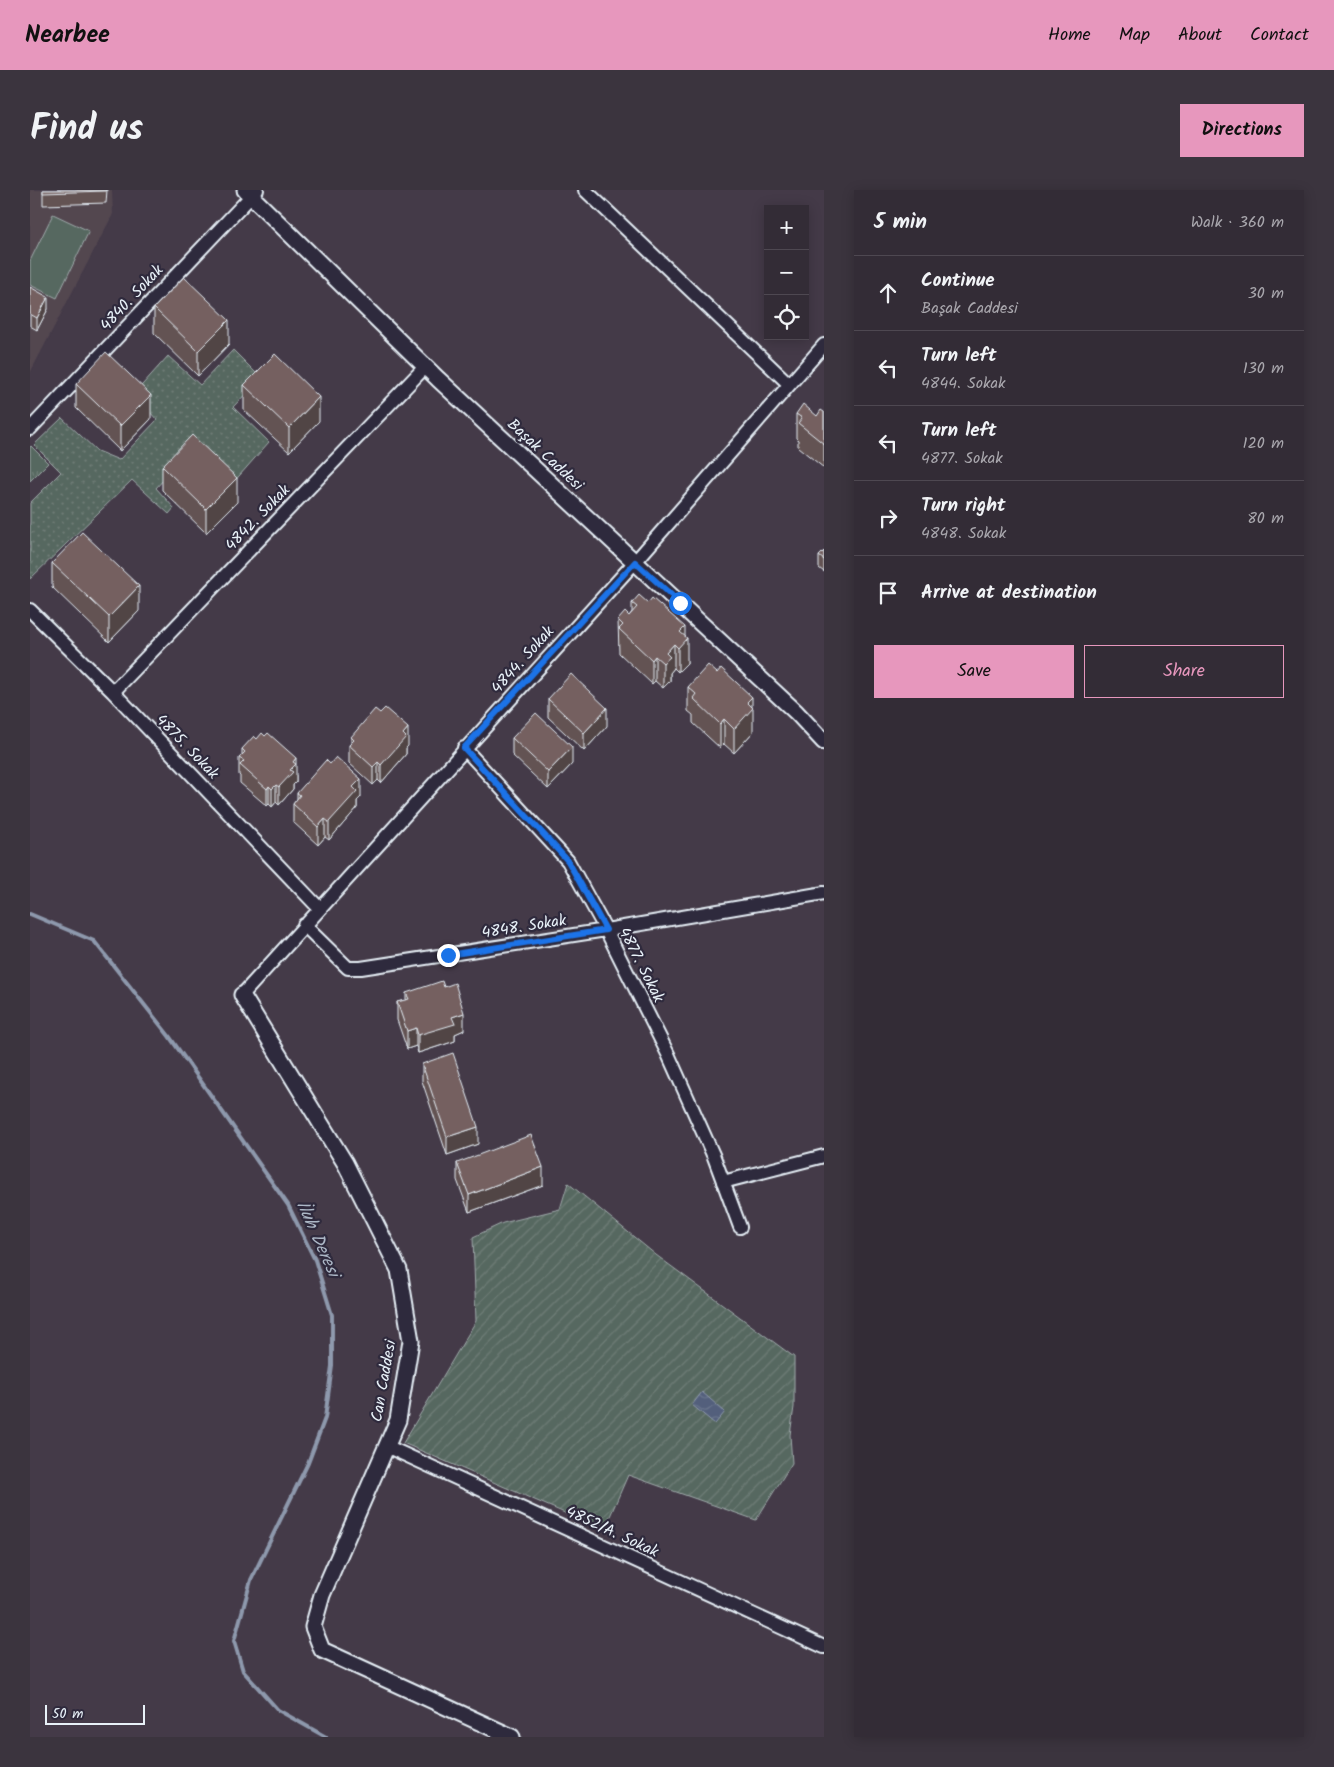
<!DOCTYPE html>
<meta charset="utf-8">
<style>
body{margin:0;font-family:Kalam,sans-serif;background:#3b343e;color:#f1f3f6}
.controls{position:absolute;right:15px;top:15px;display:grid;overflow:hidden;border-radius:0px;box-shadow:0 2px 12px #0003}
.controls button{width:45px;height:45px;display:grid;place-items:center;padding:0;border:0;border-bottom:1px solid #4e4851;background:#332c36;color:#f1f3f6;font:25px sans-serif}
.scale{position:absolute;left:15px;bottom:12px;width:100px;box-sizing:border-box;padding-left:5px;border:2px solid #e8f1f8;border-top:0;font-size:14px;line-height:18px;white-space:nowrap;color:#e8f1f8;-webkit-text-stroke:4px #2f2a3d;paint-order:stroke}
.stop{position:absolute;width:15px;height:15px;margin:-11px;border:4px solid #1a73e8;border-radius:50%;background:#fff}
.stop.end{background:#1a73e8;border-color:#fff;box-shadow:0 1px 5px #0008}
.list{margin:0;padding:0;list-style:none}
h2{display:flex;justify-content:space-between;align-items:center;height:65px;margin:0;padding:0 20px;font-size:21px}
h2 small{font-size:16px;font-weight:400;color:#a9a7ad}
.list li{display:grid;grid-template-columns:32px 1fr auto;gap:15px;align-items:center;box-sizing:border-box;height:75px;padding:0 20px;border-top:1px solid #4e4851}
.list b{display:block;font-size:19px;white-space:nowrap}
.list p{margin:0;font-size:16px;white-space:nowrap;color:#a9a7ad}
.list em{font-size:16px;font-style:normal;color:#a9a7ad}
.actions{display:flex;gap:10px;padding:15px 20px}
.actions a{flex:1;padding:11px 0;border:1px solid #e797bd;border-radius:0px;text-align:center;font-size:18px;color:#e797bd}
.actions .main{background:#e797bd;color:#111}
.icon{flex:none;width:28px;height:28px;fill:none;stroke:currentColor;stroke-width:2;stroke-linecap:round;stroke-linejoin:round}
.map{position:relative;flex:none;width:794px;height:1547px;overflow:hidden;border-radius:0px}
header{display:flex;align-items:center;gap:30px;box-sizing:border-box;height:70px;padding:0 25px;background:#e797bd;color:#111}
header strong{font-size:24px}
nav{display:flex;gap:28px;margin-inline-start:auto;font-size:18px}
.intro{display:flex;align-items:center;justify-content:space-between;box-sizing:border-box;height:120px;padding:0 30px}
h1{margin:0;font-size:35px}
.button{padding:12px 22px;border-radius:0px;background:#e797bd;color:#111;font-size:18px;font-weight:700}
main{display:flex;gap:30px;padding:0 30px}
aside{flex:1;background:#332c36;border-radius:0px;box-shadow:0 2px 12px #0003}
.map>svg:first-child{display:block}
.built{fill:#524650}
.grass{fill:url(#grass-dots);stroke:#a0acac}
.park{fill:url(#park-tufts);stroke:#a0acac}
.garden{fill:url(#garden-furrows);stroke:#a0acac}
.pitch{fill:#576860;stroke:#a0acac}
.water{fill:url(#water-waves);stroke:#8e99ad}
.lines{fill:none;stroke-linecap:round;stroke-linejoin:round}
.stream{stroke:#8e99ad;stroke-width:4}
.minor-casing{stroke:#e8f1f8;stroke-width:16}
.tertiary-casing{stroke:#e8f1f8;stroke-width:19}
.minor{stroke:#2f2a3d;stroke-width:12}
.tertiary{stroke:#2f2a3d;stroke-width:15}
.wall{fill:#645353;stroke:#e8f1f8}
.shaded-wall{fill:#514444;stroke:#e8f1f8}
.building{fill:#746161;stroke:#e8f1f8}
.route{stroke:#1a73e8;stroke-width:6}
.labels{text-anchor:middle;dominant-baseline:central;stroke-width:4.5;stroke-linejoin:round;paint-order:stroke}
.street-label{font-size:16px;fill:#e8f1f8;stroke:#2f2a3d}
.water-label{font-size:18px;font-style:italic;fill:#acb7c6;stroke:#2f2a3d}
</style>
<header>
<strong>Nearbee</strong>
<nav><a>Home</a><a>Map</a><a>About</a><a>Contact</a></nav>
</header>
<div class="intro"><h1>Find us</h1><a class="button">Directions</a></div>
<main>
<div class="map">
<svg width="794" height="1547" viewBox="0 0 794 1547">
<defs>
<pattern id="grass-dots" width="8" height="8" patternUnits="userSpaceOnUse" patternTransform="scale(1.25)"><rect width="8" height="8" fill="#576860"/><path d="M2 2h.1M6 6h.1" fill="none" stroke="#6f7e78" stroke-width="1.8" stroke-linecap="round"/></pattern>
<pattern id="park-tufts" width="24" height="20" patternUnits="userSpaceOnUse" patternTransform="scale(1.25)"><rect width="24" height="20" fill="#576860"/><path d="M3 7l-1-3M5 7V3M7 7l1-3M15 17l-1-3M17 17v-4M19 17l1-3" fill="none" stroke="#6f7e78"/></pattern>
<pattern id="garden-furrows" width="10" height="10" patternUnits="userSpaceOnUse" patternTransform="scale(1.25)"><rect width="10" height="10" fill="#576860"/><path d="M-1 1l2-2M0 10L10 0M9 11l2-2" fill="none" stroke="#6f7e78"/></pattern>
<pattern id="water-waves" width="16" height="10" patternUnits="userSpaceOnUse" patternTransform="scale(1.25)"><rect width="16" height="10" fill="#525f7b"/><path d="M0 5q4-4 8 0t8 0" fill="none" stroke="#6b768e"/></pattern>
</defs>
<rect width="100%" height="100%" fill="#443a48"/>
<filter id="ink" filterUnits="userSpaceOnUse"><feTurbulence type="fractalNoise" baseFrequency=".02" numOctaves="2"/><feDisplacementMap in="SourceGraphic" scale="10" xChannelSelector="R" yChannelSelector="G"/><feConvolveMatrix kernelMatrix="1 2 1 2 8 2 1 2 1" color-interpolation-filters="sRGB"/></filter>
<g filter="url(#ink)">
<path class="built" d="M0,0H82L83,24L0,183Z"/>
<path class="grass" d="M203,160L231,188L203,217L239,252L202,294L161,259L126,298L144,318L139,324L102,290L0,389V313L31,282L4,255L32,228L67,261L89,270L127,230L104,204L138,166L170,195Z"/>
<path class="park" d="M1,256L18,273L0,291V257Z"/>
<path class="garden" d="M538,993L626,1065L764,1167V1217L760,1245L762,1273L726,1330L598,1285L574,1340L373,1253L446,1131L443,1047L473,1033L530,1019Z"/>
<path class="pitch" d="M23,24L59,41L27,108L0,95V71Z"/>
<path class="water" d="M672,1202L695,1222L685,1234L662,1215Z"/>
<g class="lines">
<path class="stream" d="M0,724L64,751L139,846L258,1015L285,1070L302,1125V1176L295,1228L278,1273L221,1390L204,1451L213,1481L248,1520L296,1547"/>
<defs>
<path id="minor" d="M555,0L759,194
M0,239L227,0
M0,420L83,502L289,718
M83,502L396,176
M434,558L538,671L576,740L638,864L684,967L710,1037
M274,735L318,778H331L576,740L794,703
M212,805L605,372L794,155
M693,992L794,966
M356,1256L794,1457"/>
<path id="tertiary" d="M215,0L408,189L766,522L794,552
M212,805L315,973L369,1080L381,1151L368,1230L292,1405L283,1437L292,1460L482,1547"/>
</defs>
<use href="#minor" class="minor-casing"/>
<use href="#tertiary" class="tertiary-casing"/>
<use href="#minor" class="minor"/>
<use href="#tertiary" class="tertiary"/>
</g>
<path class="wall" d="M13,0H77L76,13L13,15Z
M0,97L18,119L7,140L0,136Z
M124,118L199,154L168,186L124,143Z
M46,194L121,229L90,261L46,218Z
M214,195L289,231L259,262L214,220Z
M794,222V278L768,257V250L766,248V224L787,226Z
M132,276L207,312L176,343L132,300Z
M794,361V382L789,378V366Z
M22,373L109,421L79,452L22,397Z
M602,413L655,446L657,473L648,482L644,478L640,483V491L633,498L625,491L622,494L589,463L588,430L599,426L602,422Z
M658,497L723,542L704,563L694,554L690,558L663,533V525L658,521Z
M518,509L577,536L554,561L518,527Z
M321,547L378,556L376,558V564L351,593L348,590L343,595L319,573V555L321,554Z
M482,548L542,574L518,599L482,565Z
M212,559L266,585V592L263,595V599L249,615L246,612L242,617L239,614L237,616L210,593V586L209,585V568L212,565Z
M267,603L331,607L327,611V618L299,650L295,647L288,655L263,632V614L267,609Z
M376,803L434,840L425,844V851L388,863L386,856L377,859L367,830V812L376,810Z
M392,874L448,954L417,965L392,891Z
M427,973L513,995L439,1022L427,990Z"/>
<path class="shaded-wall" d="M18,107V119L7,140V128Z
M199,130V154L168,186V161Z
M121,205V229L90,261V236Z
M289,207V231L259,262V238Z
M207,288V312L176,343V319Z
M109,396V421L79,452V427Z
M655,437V451L657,448V473L648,482V458L650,442Z
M644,454V478L640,483V491L633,498V473L636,463Z
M625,466V491L622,494V470Z
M722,507V519L723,518V542L704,563V539L717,512Z
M577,518V536L554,561V543Z
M694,529V554L690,558V534Z
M378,538V556L376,558V564L351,593V575L373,544Z
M542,557V574L518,599V582Z
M266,568V592L263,595V599L249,615V597L260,580L263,572Z
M348,572V590L343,595V577Z
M331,589V607L327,611V618L299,650V632L323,597Z
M246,595V612L242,617V599Z
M239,596V614L237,616V599Z
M295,629V647L288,655V637Z
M434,823V840L425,844V851L388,863V845L422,827Z
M386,838V856L377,859V841Z
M448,937V954L417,965V947Z
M513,977V995L439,1022V1005Z"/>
<path class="building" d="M13,0H76V1L13,3Z
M154,87L199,130L168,161L124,118Z
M0,97L18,107L7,128L0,124Z
M76,162L121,205L90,236L46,194Z
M245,164L289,207L259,238L214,195Z
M773,214L787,226L791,220L794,222V254L768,233L772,228L766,224Z
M162,245L207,288L176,319L132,276Z
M52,342L109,396L79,427L22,373Z
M794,361V370L789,366Z
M609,405L618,413L622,408L655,437L650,442L657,448L648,458L644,454L636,463L640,467L633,473L625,466L622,470L589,439L593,435L588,430L595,422L599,426L607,417L602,413Z
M678,475L687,483L691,478L722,507L717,512L723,518L704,539L694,529L690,534L663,508L666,504L658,497Z
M541,484L577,518L554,543L518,509Z
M355,518L378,538L373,544L376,547L351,575L348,572L343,577L319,555L324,550L321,547L345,519L350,523Z
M506,523L542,557L518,582L482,548Z
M232,543L235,546L238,543L266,568L263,572L266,574L260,580L263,582L249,597L246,595L242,599L239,596L237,599L210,575L214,571L209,568L215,562L212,559L224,546L227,549Z
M306,567L331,589L323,597L327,601L299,632L295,629L288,637L263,614L270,605L267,603L296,570L300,574Z
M412,791L414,797L425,793L434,823L422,827L425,834L388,845L386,838L377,841L367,812L379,809L376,803Z
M423,863L448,937L417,947L392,874Z
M501,945L513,977L439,1005L427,973Z"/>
</g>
<g class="lines" filter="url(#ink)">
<path class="route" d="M418,765L576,740L538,671L434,558L605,372L650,413"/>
</g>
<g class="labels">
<g class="street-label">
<text transform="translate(102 108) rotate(-47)">4840. Sokak</text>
<text transform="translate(515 265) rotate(43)">Başak Caddesi</text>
<text transform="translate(228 328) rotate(-46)">4842. Sokak</text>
<text transform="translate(493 470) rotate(-48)">4844. Sokak</text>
<text transform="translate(157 557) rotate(46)">4875. Sokak</text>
<text transform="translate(494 737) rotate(-9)">4848. Sokak</text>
<text transform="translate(611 775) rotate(63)">4877. Sokak</text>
<text transform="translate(354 1191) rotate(-80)">Can Caddesi</text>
<text transform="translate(582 1342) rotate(25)">4852/A. Sokak</text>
</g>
<g class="water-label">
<text transform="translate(287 1049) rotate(66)">İluh Deresi</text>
</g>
</g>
</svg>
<div class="controls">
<button>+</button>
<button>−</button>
<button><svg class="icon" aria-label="locate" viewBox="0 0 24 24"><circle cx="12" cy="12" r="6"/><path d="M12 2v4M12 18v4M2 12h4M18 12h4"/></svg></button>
</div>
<div class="scale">50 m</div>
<div class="stop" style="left:650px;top:413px"></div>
<div class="stop end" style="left:418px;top:765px"></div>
</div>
<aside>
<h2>5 min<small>Walk · 360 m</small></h2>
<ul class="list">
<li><svg class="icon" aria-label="ahead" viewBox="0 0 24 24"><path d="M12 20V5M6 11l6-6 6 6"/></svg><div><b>Continue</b><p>Başak Caddesi</p></div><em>30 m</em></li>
<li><svg class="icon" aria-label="left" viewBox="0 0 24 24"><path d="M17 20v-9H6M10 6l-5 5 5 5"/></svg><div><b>Turn left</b><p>4844. Sokak</p></div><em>130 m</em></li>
<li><svg class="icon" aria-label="left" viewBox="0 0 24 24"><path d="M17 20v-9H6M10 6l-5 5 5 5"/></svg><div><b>Turn left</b><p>4877. Sokak</p></div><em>120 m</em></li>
<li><svg class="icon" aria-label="right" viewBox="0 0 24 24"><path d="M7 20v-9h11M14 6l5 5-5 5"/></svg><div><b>Turn right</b><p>4848. Sokak</p></div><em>80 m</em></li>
<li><svg class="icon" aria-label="arrive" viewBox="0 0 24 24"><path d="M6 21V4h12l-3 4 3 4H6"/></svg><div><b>Arrive at destination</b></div></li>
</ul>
<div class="actions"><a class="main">Save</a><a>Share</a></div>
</aside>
</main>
